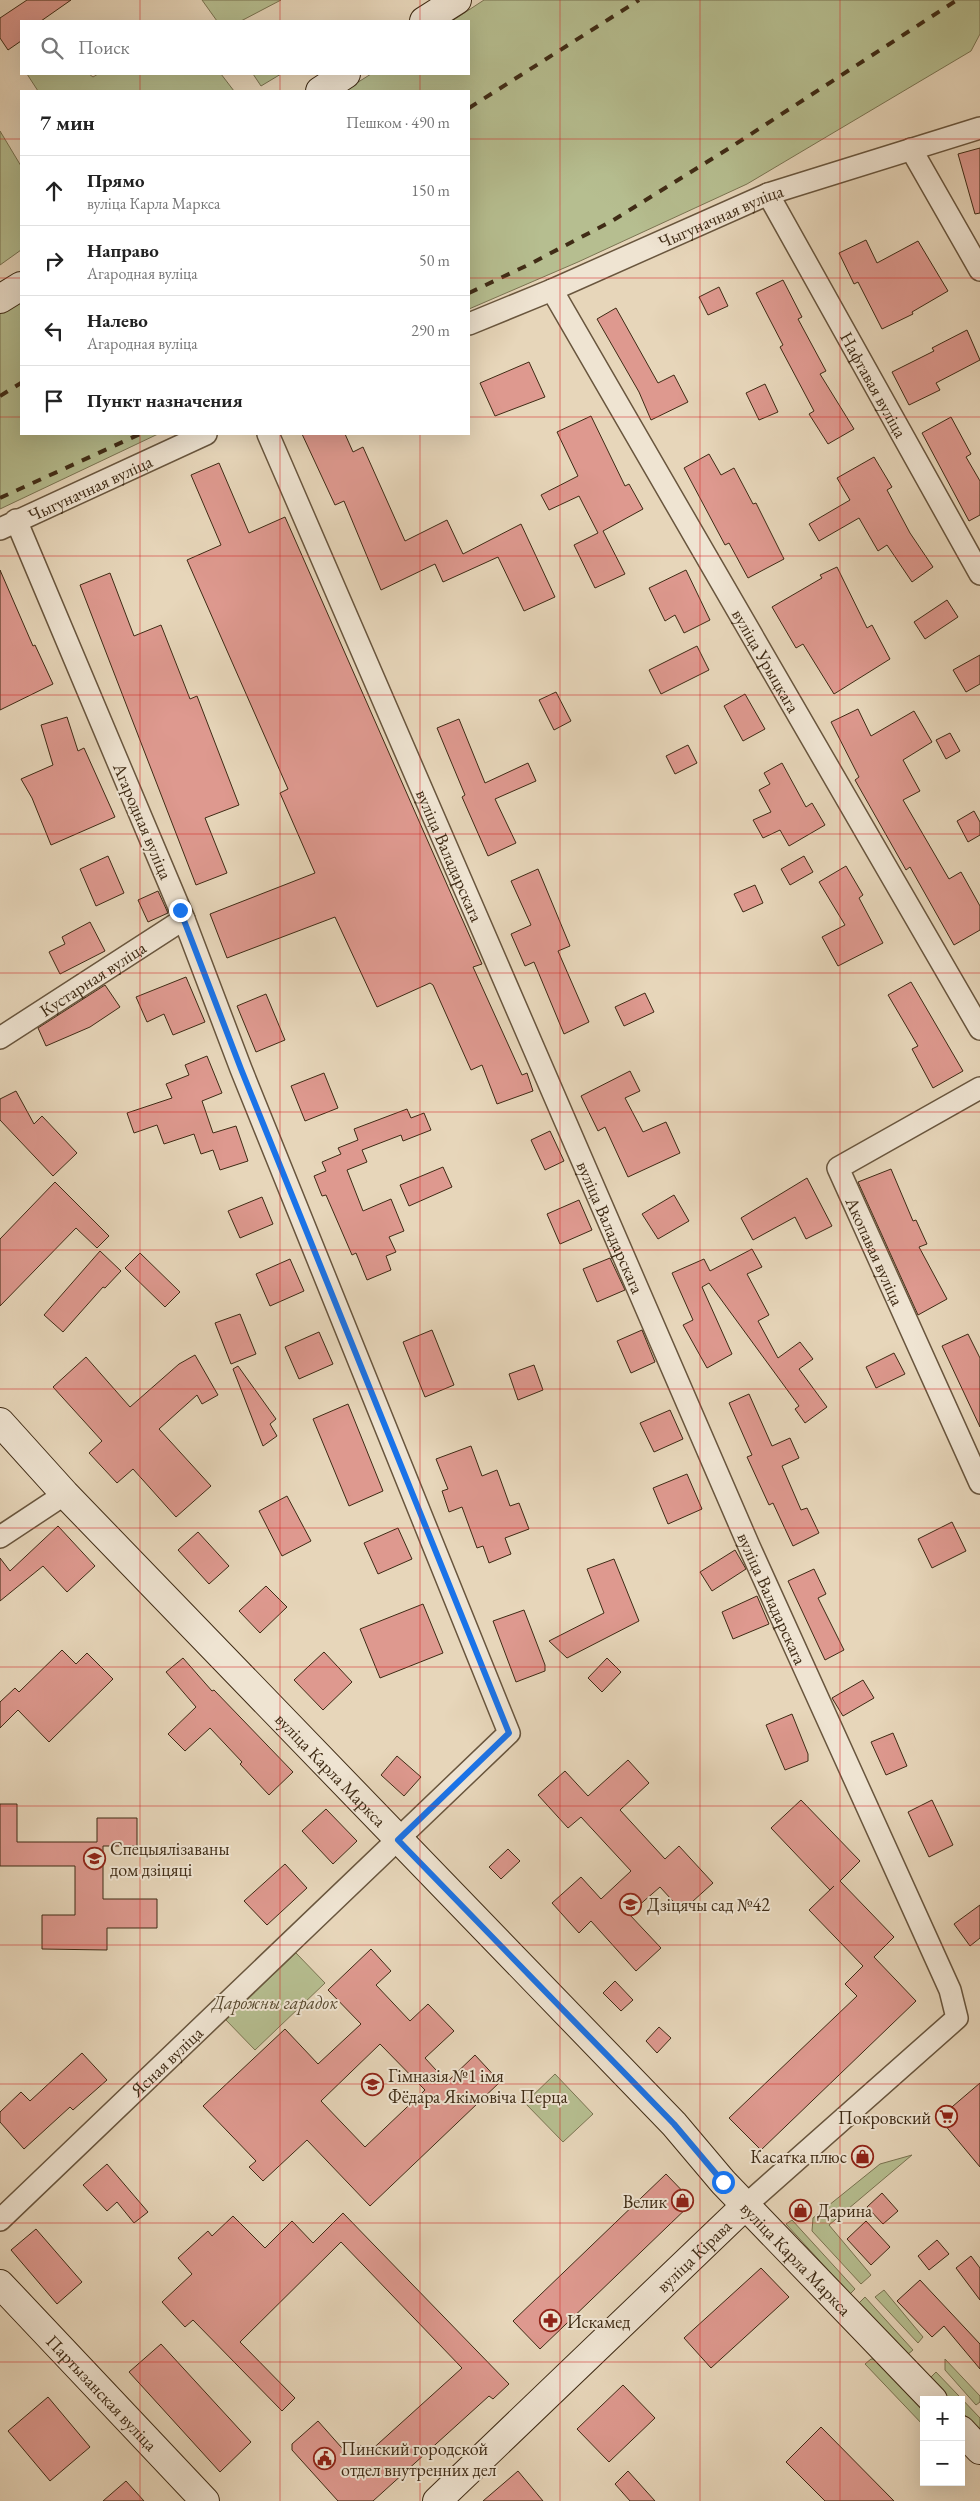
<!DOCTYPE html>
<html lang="ru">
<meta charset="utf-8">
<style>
body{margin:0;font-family:"EB Garamond",serif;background:#f6f6f6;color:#222}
.controls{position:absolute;right:15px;bottom:15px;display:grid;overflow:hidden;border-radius:0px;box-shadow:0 5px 20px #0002}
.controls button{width:45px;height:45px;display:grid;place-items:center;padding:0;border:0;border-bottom:1px solid #e0e0e0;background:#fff;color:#222;font:25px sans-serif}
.stop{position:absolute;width:15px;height:15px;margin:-11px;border:4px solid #1a73e8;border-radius:50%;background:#fff}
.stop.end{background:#1a73e8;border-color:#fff;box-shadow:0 1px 5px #0008}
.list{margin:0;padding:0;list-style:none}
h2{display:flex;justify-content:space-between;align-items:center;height:65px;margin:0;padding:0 20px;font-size:21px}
h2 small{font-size:16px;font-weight:400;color:#767676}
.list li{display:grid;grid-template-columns:32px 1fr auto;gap:15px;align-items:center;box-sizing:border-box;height:70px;padding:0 20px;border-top:1px solid #e0e0e0}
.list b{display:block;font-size:19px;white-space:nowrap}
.list p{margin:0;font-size:16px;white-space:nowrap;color:#767676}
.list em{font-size:16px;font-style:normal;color:#767676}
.icon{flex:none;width:28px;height:28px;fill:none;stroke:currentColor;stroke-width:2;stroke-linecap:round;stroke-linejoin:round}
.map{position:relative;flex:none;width:980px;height:2501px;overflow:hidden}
.search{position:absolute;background:#fff;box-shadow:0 5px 20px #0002;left:20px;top:20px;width:450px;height:55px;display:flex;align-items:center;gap:12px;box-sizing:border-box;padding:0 18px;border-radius:0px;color:#767676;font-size:19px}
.panel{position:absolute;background:#fff;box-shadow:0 5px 20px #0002;left:20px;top:90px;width:450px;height:345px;border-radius:0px}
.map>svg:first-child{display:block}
.green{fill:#b6be90;stroke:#7a7452}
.building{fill:#de998f;stroke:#3f2b15;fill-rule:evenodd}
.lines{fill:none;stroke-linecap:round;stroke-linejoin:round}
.street-casing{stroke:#69563e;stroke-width:24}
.secondary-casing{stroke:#3f2b15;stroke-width:30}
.street{stroke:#efe4d2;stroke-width:21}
.secondary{stroke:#efe4d2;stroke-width:28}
.rail{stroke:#3f2b15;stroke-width:4;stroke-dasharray:9 9;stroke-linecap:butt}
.route{stroke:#1a73e8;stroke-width:6}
.grid{fill:none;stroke:#d62828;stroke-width:1;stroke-opacity:0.55}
.labels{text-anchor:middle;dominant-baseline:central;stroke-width:4;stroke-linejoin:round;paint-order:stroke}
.street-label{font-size:18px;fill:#3f2b15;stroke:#efe4d2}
.poi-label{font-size:18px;fill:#3f2b15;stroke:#efe4d2;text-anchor:start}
.park-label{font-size:18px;font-style:italic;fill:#57482e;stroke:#efe4d2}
</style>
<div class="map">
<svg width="980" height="2501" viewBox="0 0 980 2501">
<rect width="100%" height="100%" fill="#e7d6ba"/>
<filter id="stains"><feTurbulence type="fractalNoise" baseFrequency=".004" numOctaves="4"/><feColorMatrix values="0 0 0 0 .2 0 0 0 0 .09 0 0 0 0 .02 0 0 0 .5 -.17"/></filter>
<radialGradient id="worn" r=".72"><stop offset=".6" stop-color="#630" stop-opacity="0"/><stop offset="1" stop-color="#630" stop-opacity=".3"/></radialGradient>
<path class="green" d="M202,0H281L241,21H217Z
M484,0H980V34L971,51L747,184L578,262L469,309V91H344L371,74H469V21H452Z
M27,74H89L93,77L98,74H221L234,91H38Z
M253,74H281L261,86Z
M0,131L21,166V250L0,265Z
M21,298V434H158L0,509V311Z
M296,1953L325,1983L255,2050L226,2020Z
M555,2074L593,2114L563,2142L525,2103Z
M912,2155L829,2225L871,2275L861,2284L812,2231L813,2218L880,2164Z
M792,2220L855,2289L850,2294L786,2224Z
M884,2290L923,2337L918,2343L875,2297Z
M865,2297L913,2350L907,2355L859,2303Z
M871,2359H877L924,2410V2426L865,2364Z
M945,2359L980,2396V2402L976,2405L945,2370Z
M936,2372L980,2418V2431L961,2411V2400H950L930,2378Z"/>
<path class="building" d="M27,0H71L41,21H21V41L8,50L0,38V18Z
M980,148V213L975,214L958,154Z
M866,240L877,263L918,241L948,291L912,312L913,314L882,329L858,282L854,284L839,253Z
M783,280L802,317L798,319L826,371L820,374L854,429L828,444L809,414L814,411L780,347L783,345L756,293Z
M719,287L728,306L708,315L699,297Z
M616,308L658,383L674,375L688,402L651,420L639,392L597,319Z
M967,330L980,360L936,383L940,390L909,405L892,372L934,351L932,348Z
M529,362L545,397L495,416L480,383Z
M765,384L778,412L759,420L746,393Z
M591,416L625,486L629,484L643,509L603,531L625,574L595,588L574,545L598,533L579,496L549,510L541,495L578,476L557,432Z
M951,417L971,454L966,457L980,481V515L969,521L922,433Z
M302,434H345L353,452L363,447L405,541L447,520L463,554L521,524L555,597L524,611L498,557L443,582L435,564L381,590L344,501L335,505Z
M709,454L721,475L734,468L753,504L756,503L784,559L748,578L729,543L725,545L684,468Z
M874,457L892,487L887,490L910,533L933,567L912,582L887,545L878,551L859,518L819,541L809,524L850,500L837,478Z
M219,463L249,533L285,517L482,964L473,967L522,1075L527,1073L533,1091L497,1104L482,1065L471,1070L433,985L430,983L377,1007L335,917L227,958L210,914L315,873L280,793L288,789L187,560L221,545L191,475Z
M837,567L867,628L872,625L890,659L834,694L803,644L796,648L772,607L822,578L820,575Z
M0,570L33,646L35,645L53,684L0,710Z
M686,570L710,620L684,633L675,615L665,621L649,588Z
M110,573L134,636L161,625L190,699L197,696L239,805L205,818L227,873L196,885L80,585Z
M947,600L958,617L925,639L914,622Z
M697,646L709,670L661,694L649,670Z
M980,655V684L966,692L953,670Z
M556,692L571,721L554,730L539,700Z
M745,694L765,729L743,741L724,706Z
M858,709L871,736L914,711L932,742L903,760L920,791L903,800L949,879L961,872L980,906V930L954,945L910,867L906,870L855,780L859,777L831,722Z
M67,717L78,751L84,748L115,817L51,845L32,798L21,779L53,765L41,725Z
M459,719L485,783L528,763L536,781L495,799L516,843L488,856L462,797L465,795L437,728Z
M950,733L960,751L946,759L936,740Z
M688,745L697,763L675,774L666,756Z
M782,763L806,807L812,803L825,825L789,846L780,830L763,838L753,820L771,812L759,790L770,784L764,773Z
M974,811L980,822V835L968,842L957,821Z
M108,856L124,893L96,906L80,869Z
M804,856L813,872L790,885L781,869Z
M846,866L863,895L859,898L883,943L838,966L822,937L845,925L819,882Z
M538,869L570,946L558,951L589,1022L564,1034L534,962L525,966L511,934L531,925L511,881Z
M755,885L763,903L743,912L734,894Z
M158,891L168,913L148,922L138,900Z
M90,922L105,951L60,974L49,952L65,944L62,937Z
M186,977L205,1022L173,1035L164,1014L147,1022L136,997Z
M911,982L963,1071L933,1088L912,1049L918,1046L888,995Z
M105,985L120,1007L90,1027L46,1046L38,1028Z
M645,993L654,1012L624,1026L615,1007Z
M266,994L285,1040L256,1052L237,1006Z
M207,1056L222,1093L202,1101L213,1133L236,1126L248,1161L220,1170L213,1150L201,1154L194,1134L164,1144L157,1125L134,1133L127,1113L172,1098L166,1084L189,1075L185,1065Z
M630,1071L640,1091L625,1098L643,1132L666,1122L680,1153L628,1177L605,1127L598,1131L581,1096Z
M324,1073L338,1108L305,1121L291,1086Z
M16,1091L34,1124L42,1116L77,1153L53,1176L0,1120V1099Z
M407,1109L411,1118L424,1113L431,1130L403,1141L401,1135L362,1150L367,1162L347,1170L363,1211L391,1199L404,1231L389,1237L396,1252L386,1256L391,1270L367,1280L356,1253L352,1255L326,1195L322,1196L314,1176L326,1171L322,1162L341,1154L338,1148L358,1140L354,1129Z
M550,1131L564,1161L545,1170L531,1140Z
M443,1167L452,1187L409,1206L400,1185Z
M891,1169L913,1221L916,1220L927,1244L919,1247L947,1299L918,1315L858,1182Z
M807,1178L832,1226L806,1239L795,1217L753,1240L741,1218Z
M55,1182L109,1236L97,1248L76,1228L0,1306V1239Z
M674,1195L689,1221L658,1239L642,1214Z
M262,1197L273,1224L240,1238L228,1211Z
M579,1200L592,1230L560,1244L547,1214Z
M752,1249L762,1267L747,1274L769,1315L758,1321L778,1358L800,1342L813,1359L799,1369L827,1407L805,1423L795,1409L799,1406L709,1283L702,1287L732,1354L707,1368L683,1325L693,1320L672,1273L704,1259L710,1271Z
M100,1251L121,1271L105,1288L103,1287L63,1332L44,1315Z
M140,1253L180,1292L165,1307L125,1268Z
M610,1258L625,1290L597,1302L583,1269Z
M290,1259L304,1291L270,1306L256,1274Z
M240,1314L256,1354L231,1364L215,1323Z
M432,1330L454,1385L425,1397L403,1342Z
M642,1330L655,1362L631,1373L617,1341Z
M319,1332L333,1364L299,1379L285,1347Z
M968,1334L980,1358V1427L942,1346Z
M894,1353L905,1374L876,1388L866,1367Z
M195,1355L218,1395L202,1404L197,1395L159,1429L211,1486L176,1517L133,1469L117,1483L89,1453L102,1441L53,1387L86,1357L130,1407L179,1364Z
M534,1365L543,1390L518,1400L509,1374Z
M238,1366L276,1419L270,1424L277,1436L263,1446L233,1369Z
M749,1394L772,1446L790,1438L799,1458L782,1466L801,1510L807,1508L819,1533L793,1546L773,1503L769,1505L747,1457L752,1455L729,1403Z
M348,1404L383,1491L349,1506L313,1419Z
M670,1410L683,1439L654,1452L640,1423Z
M471,1446L482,1476L497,1470L510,1506L519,1503L529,1529L505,1538L511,1554L489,1563L483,1546L477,1548L462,1507L449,1512L442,1491L448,1489L436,1459Z
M687,1474L702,1509L668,1524L653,1488Z
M287,1496L311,1541L282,1556L259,1511Z
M952,1522L966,1551L932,1568L918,1539Z
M58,1526L95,1566L67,1592L43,1566L0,1601V1558L10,1571Z
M398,1528L412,1559L378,1574L364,1543Z
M198,1532L229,1566L209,1584L178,1550Z
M735,1550L746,1569L712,1591L700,1572Z
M614,1559L639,1621L567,1658L549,1641L604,1613L587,1569Z
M814,1569L826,1594L818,1598L844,1650L825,1660L788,1581Z
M266,1586L287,1607L260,1633L239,1611Z
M757,1596L769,1624L733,1639L722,1612Z
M423,1604L443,1653L380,1678L360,1629Z
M524,1610L545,1665V1671L516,1682L493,1621Z
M62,1650L76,1664L87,1653L113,1679L49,1742L18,1710L0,1728V1702L15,1688L19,1692Z
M324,1652L352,1682L323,1710L294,1680Z
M183,1658L212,1691L214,1690L293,1772L269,1795L240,1764L242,1762L210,1728L185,1751L168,1734L196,1707L166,1672Z
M607,1658L621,1672L602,1692L588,1678Z
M863,1680L874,1698L843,1716L832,1698Z
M792,1714L808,1754V1761L785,1770L766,1725Z
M893,1733L907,1766L886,1775L871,1742Z
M397,1756L421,1777L404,1796L381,1775Z
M628,1760L649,1783L620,1810L665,1859L679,1846L713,1883L682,1911L660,1887L629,1914L661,1948L636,1971L591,1921L579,1933L552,1903L581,1877L601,1899L631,1871L581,1817L568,1828L538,1795L565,1771L588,1796Z
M801,1800L860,1861L840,1881L894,1937L874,1957L916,2001L761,2150L729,2118L857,1996L845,1984L863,1966L809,1910L834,1886L830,1890L771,1828Z
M932,1800L953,1845L929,1857L908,1812Z
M0,1804H17V1842H97V1818H137V1846H103V1899H157V1928H107V1950L42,1949V1915H75V1866H0Z
M326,1809L357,1841L333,1864L302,1831Z
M508,1849L520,1861L501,1879L489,1867Z
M285,1864L307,1888L267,1925L244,1901Z
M980,1905V1938L970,1946L954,1924Z
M371,1949L391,1971L376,1985L410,2021L428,2004L454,2031L425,2058L447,2082L475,2055L500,2082L370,2206L307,2140L263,2181L249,2167L256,2161L203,2106L285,2029L318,2064L361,2024L328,1990ZM380,2044L425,2090L365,2147L321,2101Z
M615,1981L633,2000L621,2011L603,1993Z
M659,2027L671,2038L657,2053L646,2041Z
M82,2053L107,2080L73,2110L70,2107L24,2149L0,2122V2112L21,2092L30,2101Z
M980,2083V2167L939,2118Z
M107,2164L148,2212L134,2223L117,2202L107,2211L83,2185Z
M666,2174L693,2202L540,2349L513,2321Z
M882,2193L898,2211L883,2224L867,2207Z
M343,2213L509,2384L493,2399L489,2396L373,2501H338L292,2450V2444L318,2421L349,2456L361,2445L368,2453L462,2368L341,2242L240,2342L295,2398L282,2411L193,2320L185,2327L162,2302L192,2274L178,2258L208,2231L212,2236L233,2216L265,2248L292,2221L313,2243Z
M866,2221L890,2247L871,2265L847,2239Z
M36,2229L82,2282L57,2304L11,2250Z
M937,2240L949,2254L929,2270L918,2256Z
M971,2256L980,2268V2300L956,2268Z
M761,2268L789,2297L711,2368L684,2338Z
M920,2280L980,2344V2369L944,2326L932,2337L897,2301Z
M161,2344L251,2442L220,2472L129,2372Z
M623,2385L655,2418L609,2462L577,2429Z
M48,2397L90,2447L50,2481L8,2431Z
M821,2427L894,2501H825L786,2462Z
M518,2471L543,2501H483Z
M628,2471L655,2501H630L615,2484Z
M126,2481L144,2501H103Z"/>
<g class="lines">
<defs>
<g id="street">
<path d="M911,149L980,270"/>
<path id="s1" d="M768,194L980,574"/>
<path id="s2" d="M552,290L980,1029"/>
<path id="s3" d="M469,324L552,290L768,194L980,128"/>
<path id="s4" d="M268,434L749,1546L950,1990L957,2018L746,2205"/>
<path id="s5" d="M0,529L206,434"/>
<path id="s6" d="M0,1038L184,919"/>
<path id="s7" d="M980,1088L838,1168L980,1483"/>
<path d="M0,1537L65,1494"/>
<path id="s8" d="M0,2220L509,1733L241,1069L184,919L16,520"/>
</g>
<g id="secondary">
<path d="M424,21L457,0"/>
<path d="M320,91L346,74"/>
<path d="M0,299L21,286"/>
<path id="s9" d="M0,1422L65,1494L674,2124L723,2182L933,2400"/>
<path id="s10" d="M0,2284L205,2501"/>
<path d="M961,2430L980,2450"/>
<path id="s11" d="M437,2501L746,2205"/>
</g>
</defs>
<use href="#street" class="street-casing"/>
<use href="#secondary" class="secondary-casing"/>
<use href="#street" class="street"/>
<use href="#secondary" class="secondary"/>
<path class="rail" d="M469,108L639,0
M469,293L530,264L612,221L731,147L957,0
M0,396L21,383
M0,498L140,434"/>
</g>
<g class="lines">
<path class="route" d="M180,910L241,1069L509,1733L398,1840L674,2124L723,2182"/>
</g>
<path class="grid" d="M140,0V21M280,0V21M420,0V21M560,0V2501M700,0V2501M840,0V2501M140,74V91M280,74V91M420,74V91M0,139H21M469,139H980M0,278H21M469,278H980M0,417H21M469,417H980M140,434V2501M280,434V2501M420,434V2501M0,556H980M0,695H980M0,834H980M0,973H980M0,1112H980M0,1250H980M0,1389H980M0,1528H980M0,1667H980M0,1806H980M0,1945H980M0,2084H980M0,2223H980M0,2362H980"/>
<defs>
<symbol id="school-ring" viewBox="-11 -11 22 22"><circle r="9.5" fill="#efe4d2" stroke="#8f2418" stroke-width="1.5"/><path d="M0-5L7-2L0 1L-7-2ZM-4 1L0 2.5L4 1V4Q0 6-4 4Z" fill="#8f2418"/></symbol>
<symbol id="supermarket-ring" viewBox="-11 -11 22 22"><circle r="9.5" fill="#efe4d2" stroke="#8f2418" stroke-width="1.5"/><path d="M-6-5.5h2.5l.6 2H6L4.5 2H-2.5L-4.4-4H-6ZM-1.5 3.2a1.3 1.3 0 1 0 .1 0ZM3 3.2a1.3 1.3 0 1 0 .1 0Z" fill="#8f2418"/></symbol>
<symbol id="shop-ring" viewBox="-11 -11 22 22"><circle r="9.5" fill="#efe4d2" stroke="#8f2418" stroke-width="1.5"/><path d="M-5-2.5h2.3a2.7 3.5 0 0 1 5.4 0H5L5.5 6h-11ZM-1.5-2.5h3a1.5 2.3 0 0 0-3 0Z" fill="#8f2418"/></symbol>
<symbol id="pharmacy-ring" viewBox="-11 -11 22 22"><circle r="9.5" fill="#efe4d2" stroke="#8f2418" stroke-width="1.5"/><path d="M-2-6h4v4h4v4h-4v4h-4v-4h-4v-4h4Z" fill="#8f2418"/></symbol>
<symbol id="civic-ring" viewBox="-11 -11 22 22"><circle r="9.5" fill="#efe4d2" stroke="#8f2418" stroke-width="1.5"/><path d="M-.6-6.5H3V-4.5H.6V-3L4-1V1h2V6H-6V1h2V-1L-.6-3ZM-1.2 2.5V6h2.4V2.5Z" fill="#8f2418"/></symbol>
</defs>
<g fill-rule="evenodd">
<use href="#school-ring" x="82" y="1846" width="25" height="25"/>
<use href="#school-ring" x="618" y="1892" width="25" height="25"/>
<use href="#school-ring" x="360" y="2072" width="25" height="25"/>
<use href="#supermarket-ring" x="934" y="2104" width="25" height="25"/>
<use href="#shop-ring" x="850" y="2144" width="25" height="25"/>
<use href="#shop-ring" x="670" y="2188" width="25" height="25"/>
<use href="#shop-ring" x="788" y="2198" width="25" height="25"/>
<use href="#pharmacy-ring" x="538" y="2308" width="25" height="25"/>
<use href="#civic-ring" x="312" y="2446" width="25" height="25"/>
</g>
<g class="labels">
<g class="street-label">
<text stroke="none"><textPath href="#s3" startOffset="274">Чыгуначная вуліца</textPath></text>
<text stroke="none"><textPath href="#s1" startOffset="218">Нафтавая вуліца</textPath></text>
<text stroke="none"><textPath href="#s5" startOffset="99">Чыгуначная вуліца</textPath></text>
<text stroke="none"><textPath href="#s2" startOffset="428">вуліца Урыцкага</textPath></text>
<text transform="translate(143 821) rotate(67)">Агародная вуліца</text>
<text stroke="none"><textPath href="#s4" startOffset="459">вуліца Валадарскага</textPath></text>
<text stroke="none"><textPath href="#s6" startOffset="110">Кустарная вуліца</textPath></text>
<text stroke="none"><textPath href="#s4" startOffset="864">вуліца Валадарскага</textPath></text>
<text stroke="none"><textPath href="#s7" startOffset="254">Акопавая вуліца</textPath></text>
<text stroke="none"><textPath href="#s4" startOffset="1269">вуліца Валадарскага</textPath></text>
<text stroke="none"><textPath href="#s9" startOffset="480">вуліца Карла Маркса</textPath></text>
<text stroke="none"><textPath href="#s8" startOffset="230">Ясная вуліца</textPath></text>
<text stroke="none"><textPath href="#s11" startOffset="355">вуліца Кірава</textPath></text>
<text stroke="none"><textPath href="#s9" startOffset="1155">вуліца Карла Маркса</textPath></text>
<text stroke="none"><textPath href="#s10" startOffset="149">Партызанская вуліца</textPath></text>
</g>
<g class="poi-label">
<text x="110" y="1848">Спецыялізаваны<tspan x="110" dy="21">дом дзіцяці</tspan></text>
<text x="647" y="1904">Дзіцячы сад №42</text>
<text x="388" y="2075">Гімназія №1 імя<tspan x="388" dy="21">Фёдара Якімовіча Перца</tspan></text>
<text x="931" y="2117" text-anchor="end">Покровский</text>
<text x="847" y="2156" text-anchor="end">Касатка плюс</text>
<text x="667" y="2201" text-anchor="end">Велик</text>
<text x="817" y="2210">Дарина</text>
<text x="567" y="2321">Искамед</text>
<text x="341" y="2448">Пинский городской<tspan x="341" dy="21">отдел внутренних дел</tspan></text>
</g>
<g class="park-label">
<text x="275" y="2002">Дарожны гарадок</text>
</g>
</g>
<rect width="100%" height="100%" filter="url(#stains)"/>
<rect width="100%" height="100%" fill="url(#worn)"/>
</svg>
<div class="controls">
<button>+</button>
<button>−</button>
</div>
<div class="stop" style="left:723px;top:2182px"></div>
<div class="stop end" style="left:180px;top:910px"></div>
<div class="search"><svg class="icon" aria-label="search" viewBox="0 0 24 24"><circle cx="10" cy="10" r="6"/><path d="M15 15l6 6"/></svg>Поиск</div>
<section class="panel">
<h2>7 мин<small>Пешком · 490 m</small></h2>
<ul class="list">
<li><svg class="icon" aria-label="ahead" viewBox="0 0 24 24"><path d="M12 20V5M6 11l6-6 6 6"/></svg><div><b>Прямо</b><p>вуліца Карла Маркса</p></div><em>150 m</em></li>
<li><svg class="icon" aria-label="right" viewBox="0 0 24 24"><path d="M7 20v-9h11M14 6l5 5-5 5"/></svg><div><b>Направо</b><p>Агародная вуліца</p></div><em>50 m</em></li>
<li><svg class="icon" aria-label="left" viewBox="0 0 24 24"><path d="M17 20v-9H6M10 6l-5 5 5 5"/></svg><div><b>Налево</b><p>Агародная вуліца</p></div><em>290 m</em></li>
<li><svg class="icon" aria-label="arrive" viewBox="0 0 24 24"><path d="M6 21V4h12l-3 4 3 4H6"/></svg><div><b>Пункт назначения</b></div></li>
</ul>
</section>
</div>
